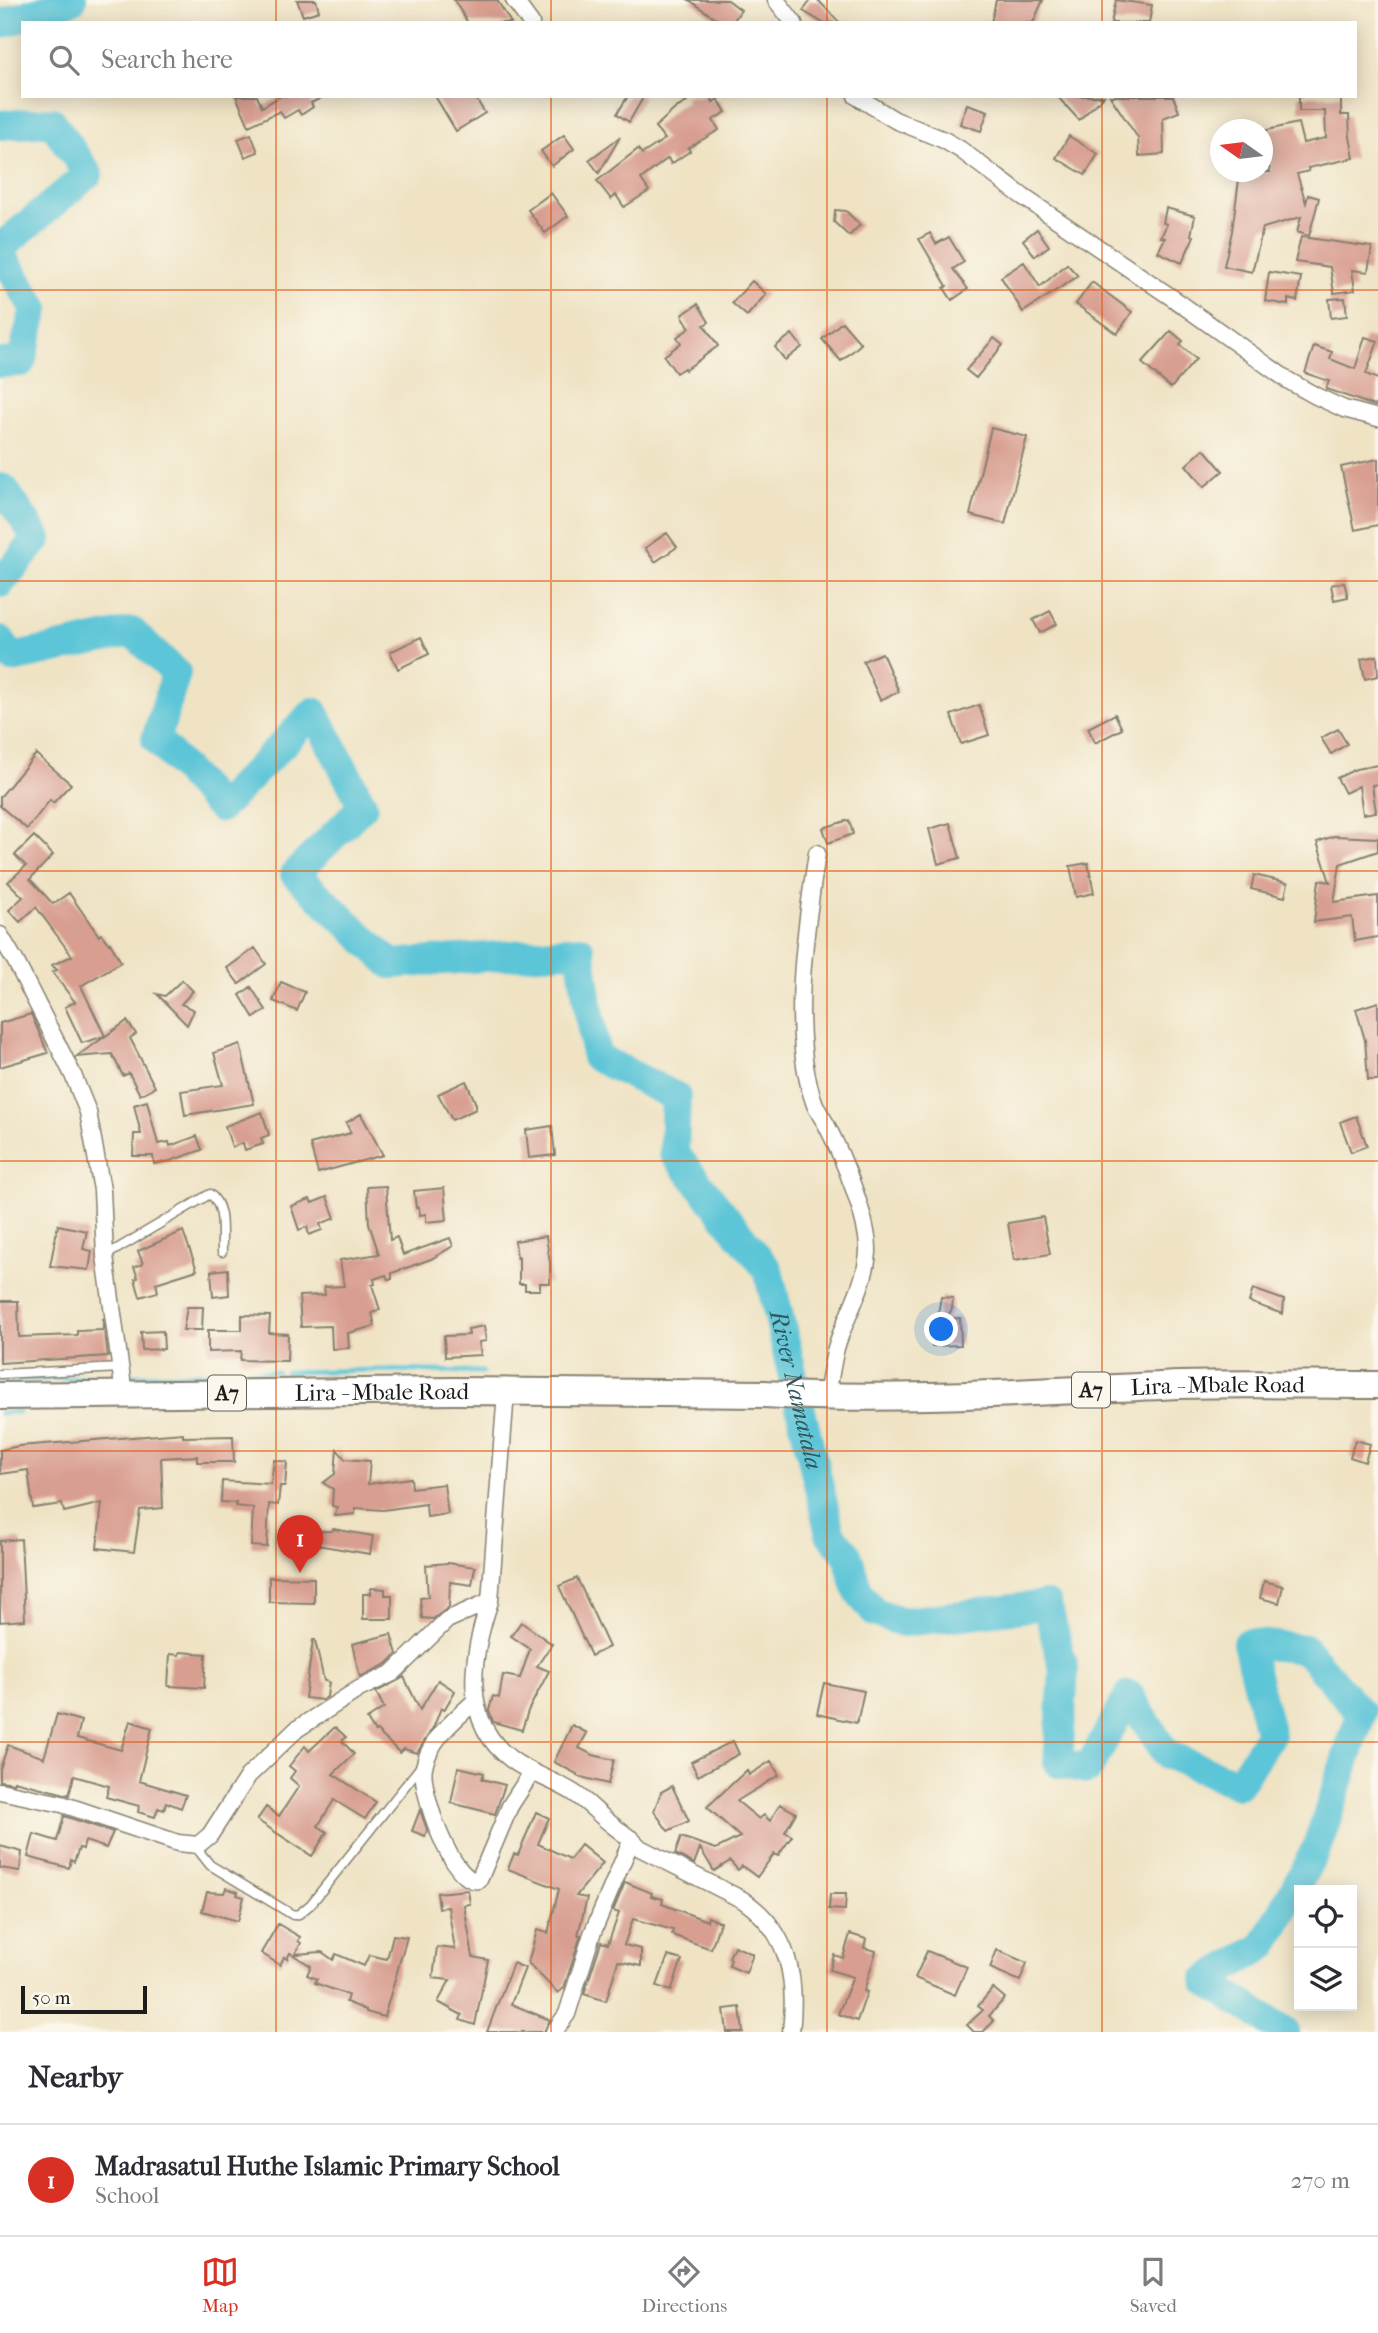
<!DOCTYPE html>
<style>
body{margin:0;font-family:"IM FELL French Canon",serif;background:#f2f2f3;color:#2b2b33}
.controls{position:absolute;right:21px;bottom:21px;display:grid;overflow:hidden;border-radius:0px;box-shadow:0 4px 18px #0003}
.controls button{width:63px;height:63px;display:grid;place-items:center;padding:0;border:0;border-bottom:2px solid #e1e1e2;background:#fff;color:#2b2b33;font:35px sans-serif}
.compass{position:absolute;left:1210px;top:119px;width:63px;height:63px;border-radius:50%;background:#fff;box-shadow:0 4px 18px #0003;rotate:284deg}
.scale{position:absolute;left:21px;bottom:18px;width:126px;box-sizing:border-box;padding-left:7px;border:4px solid #1c1c1c;border-top:0;font-size:19px;line-height:24px;white-space:nowrap;color:#1c1c1c;-webkit-text-stroke:5px #fbf7ec;paint-order:stroke}
.you{position:absolute;left:942px;top:1330px;width:24px;height:24px;margin:-18px;border:5px solid #fff;border-radius:50%;background:#1a73e8;box-shadow:0 0 0 10px #1a73e833}
.badge{display:grid;place-items:center;width:46px;height:46px;border-radius:50%;background:#d93025;color:#fff;font-size:23px;font-weight:700}
.pin{position:absolute;translate:-50% -58px;filter:drop-shadow(0 2px 4px #0008)}
.pin::after{content:'';position:absolute;top:37px;width:24px;height:21px;background:inherit;clip-path:polygon(0 0,100% 0,50% 100%)}
.list{margin:0;padding:0;list-style:none}
h2{display:flex;justify-content:space-between;align-items:center;height:91px;margin:0;padding:0 28px;font-size:30px}
h2 small{font-size:23px;font-weight:400;color:#7c7c81}
.list li{display:grid;grid-template-columns:46px 1fr auto;gap:21px;align-items:center;box-sizing:border-box;height:112px;padding:0 28px;border-top:2px solid #e1e1e2}
.list b{display:block;font-size:26px;white-space:nowrap}
.list p{margin:0;font-size:23px;white-space:nowrap;color:#7c7c81}
.list em{font-size:23px;font-style:normal;color:#7c7c81}
.icon{flex:none;width:38px;height:38px;fill:none;stroke:currentColor;stroke-width:2;stroke-linecap:round;stroke-linejoin:round}
.map{position:relative;flex:none;width:1378px;height:2032px;overflow:hidden}
.search{position:absolute;background:#fff;box-shadow:0 4px 18px #0003;left:21px;right:21px;top:21px;height:77px;display:flex;align-items:center;gap:18px;box-sizing:border-box;padding:0 24px;border-radius:0px;color:#7c7c81;font-size:26px}
.sheet{height:203px;background:#fff}
nav{display:flex;justify-content:space-around;align-items:center;box-sizing:border-box;height:98px;border-top:2px solid #e1e1e2;background:#fff;font-size:19px;color:#7c7c81}
nav a{display:grid;justify-items:center;gap:4px}
nav .on{color:#d93025}
.map>svg:first-child{display:block}
.lines{fill:none;stroke-linecap:round;stroke-linejoin:round}
.stream{stroke:#5bc5d7;stroke-width:5}
.river{stroke:#5bc5d7;stroke-width:30}
.building{fill:#d89e90}
.lane-casing{stroke:#868070;stroke-width:11}
.street-casing{stroke:#868070;stroke-width:19}
.primary-casing{stroke:#868070;stroke-width:30}
.lane{stroke:#fff;stroke-width:8}
.street{stroke:#fff;stroke-width:16}
.primary{stroke:#fff;stroke-width:26}
.grid{fill:none;stroke:#de560d;stroke-width:2;stroke-opacity:0.55}
.labels{text-anchor:middle;dominant-baseline:central;stroke-width:6;stroke-linejoin:round;paint-order:stroke}
.shield{fill:#fbf7ec;stroke:#5f5e5a;stroke-width:2}
.shield-label{font-size:21px;font-weight:bold;fill:#1c1c1c}
.street-label{font-size:23px;fill:#1c1c1c;stroke:#fbf7ec}
.water-label{font-size:24px;font-style:italic;fill:#32575d;stroke:#fbf7ec}
</style>
<div class="map">
<svg width="1378" height="2032" viewBox="0 0 1378 2032">
<rect width="100%" height="100%" fill="#fbf7ec"/>
<filter id="ink" filterUnits="userSpaceOnUse"><feTurbulence type="fractalNoise" baseFrequency=".0143" numOctaves="2"/><feDisplacementMap in="SourceGraphic" scale="14" xChannelSelector="R" yChannelSelector="G"/><feConvolveMatrix kernelMatrix="1 2 1 2 8 2 1 2 1" color-interpolation-filters="sRGB"/></filter>
<filter id="wash" filterUnits="userSpaceOnUse"><feTurbulence type="fractalNoise" baseFrequency=".00686" numOctaves="4" result="noise"/><feDisplacementMap in="SourceGraphic" scale="28" xChannelSelector="R" yChannelSelector="G"/><feGaussianBlur stdDeviation="1.57" result="paint"/><feColorMatrix in="noise" values="0 0 0 0 0 0 0 0 0 0 0 0 0 0 0 0 0 1.4 0 .05"/><feComposite in="paint" operator="in"/></filter>
<g filter="url(#wash)">
<rect width="100%" height="100%" fill="#efe3c4"/>
<g class="lines">
<path class="stream" d="M248,1372H277
M286,1372L377,1370L483,1372
M133,1375L240,1373
M0,1380L116,1377
M0,1413L19,1412"/>
<g class="river">
<path d="M0,24L72,0"/>
<path d="M0,125L52,122L88,174L0,248"/>
<path d="M0,252L35,309L21,362L0,363"/>
<path d="M0,488L4,489L37,539L0,583"/>
<path id="s1" d="M0,640L12,658L132,632L176,673L156,739L220,808L314,712L363,806L295,874L391,964L580,950L596,1057L676,1097L674,1153L768,1270L830,1534L847,1554L858,1591L874,1612L903,1622L1047,1605L1064,1669L1058,1763L1088,1769L1129,1695L1166,1754L1238,1784L1270,1735L1247,1643L1305,1649L1361,1714L1317,1847L1264,1946L1206,1980L1285,2032"/>
</g>
</g>
<g id="blocks">
<path class="building" d="M297,0H316L319,11L303,16Z
M454,0H497L511,23H468Z
M689,0H728L741,10L732,23H722Z
M810,0H818L840,23H823L803,11Z
M996,0H1043L1033,23H991Z
M1116,0L1152,5L1149,23H1111Z
M236,96H257L262,107L281,96H325L311,103L313,107L301,115L298,110L284,118L280,111L249,126Z
M435,96H474L485,113L456,131Z
M628,96H644L629,122L617,114Z
M684,96H710L713,102L718,99L726,112L713,120L719,130L688,148L690,151L671,164L668,158L641,179L649,191L624,207L616,195L611,199L597,181L638,149L642,154L665,139L655,127L676,108L687,102Z
M1057,96H1104L1079,120Z
M1110,96H1173L1179,112L1163,118L1164,154L1139,156L1138,138Z
M1299,96H1341V115H1349L1350,137L1354,158L1308,168L1309,171L1297,174L1306,203L1308,195L1319,198L1309,236L1297,232L1301,217L1263,228L1252,272L1224,266L1232,231L1240,172H1270L1263,131L1298,123L1303,143L1326,138L1325,111H1299Z
M967,104L988,111L981,131L960,124Z
M251,134L258,152L245,157L238,139Z
M564,135L574,149L552,166L541,151Z
M1069,136L1098,154L1085,175L1056,158Z
M620,137L599,173L589,160Z
M551,193L568,216L545,233L528,210Z
M1166,208L1195,216L1191,235L1194,236L1182,263L1158,252L1165,238L1161,237L1167,224L1163,223Z
M835,210L846,211L860,225L849,236L834,222Z
M1037,229L1049,246L1035,256L1023,240Z
M930,233L936,244L949,237L964,262L953,269L968,289L952,300L944,288L947,286L919,239Z
M1301,237L1372,247L1368,272L1352,270L1355,290L1334,293L1330,267L1295,262Z
M1024,262L1040,287L1067,264L1078,276L1023,312L1001,277Z
M1269,272L1301,277L1297,301L1288,299V305L1265,301Z
M752,281L766,294L747,316L732,303Z
M1092,282L1132,312L1117,334L1076,304Z
M1345,298L1347,316L1331,318L1329,299Z
M698,304L709,322L704,325L718,346L685,370L684,368L676,373L664,356L681,343L677,337L690,328L682,315Z
M842,322L861,344L841,361L822,339Z
M1171,331L1183,341L1180,345L1196,359L1171,388L1142,363Z
M792,334L802,347L785,360L775,347Z
M1365,337L1378,341L1366,374L1378,379V398L1375,406L1326,389L1329,381L1305,373L1314,346L1332,352L1330,359L1355,369Z
M994,338L1003,345L976,378L966,370Z
M991,428L1027,437L1005,524L970,515Z
M1204,449L1223,471L1204,487L1186,465Z
M1378,459V525L1355,530L1341,467Z
M667,533L677,547L655,562L645,548Z
M1344,582L1348,597L1334,600L1331,585Z
M1050,611L1057,624L1040,633L1033,620Z
M421,637L429,654L398,669L390,652Z
M882,653L899,692L880,700L863,661Z
M1377,656L1378,676L1365,679L1361,659Z
M979,705L989,735L961,744L951,715Z
M1115,714L1122,729L1095,743L1088,728Z
M1338,729L1347,744L1331,754L1321,738Z
M36,754L71,784L53,803L50,800L27,829L0,806V797Z
M1378,765V784L1372,785L1376,812L1363,814L1359,786L1345,793L1337,778L1356,769Z
M849,820L853,834L828,843L823,828Z
M950,823L960,858L938,864L929,829Z
M34,836L53,855L30,879L53,904L69,893L99,936L101,934L109,944L110,943L121,962L81,986L105,1036L82,1043L65,1007L75,1002L52,972L57,970L52,965L72,956L36,907L20,922L9,910L23,897L8,882L26,866L15,855Z
M1334,836L1378,838V851L1340,864L1334,902L1378,896V937L1355,941L1352,917L1314,922L1319,880L1330,882L1317,842Z
M1088,863L1094,893L1076,897L1070,866Z
M1254,875L1288,883L1285,897L1251,889Z
M255,948L266,964L239,984L227,968Z
M182,980L193,991L181,1004L194,1010L187,1025L157,994L165,996Z
M281,982L305,992L297,1011L273,1001Z
M251,987L266,1010L254,1018L240,995Z
M1378,1002V1080H1368L1365,1040L1356,1009Z
M31,1014L48,1053L0,1067V1023Z
M127,1021L136,1034L130,1038L155,1087L140,1095L129,1073L123,1076L112,1054L76,1057Z
M240,1044L254,1104L185,1115L181,1091L223,1085L214,1053Z
M466,1081L476,1104V1109L452,1120L438,1094Z
M147,1101L158,1144L169,1142L170,1146L197,1136L202,1150L170,1161L154,1164L153,1156H133L134,1134H141L134,1105Z
M262,1112L269,1135L261,1138L263,1144L245,1150L243,1143L232,1147L225,1126Z
M361,1114L383,1155L318,1173L310,1144L351,1133L346,1123Z
M1356,1116L1367,1146L1351,1152L1340,1122Z
M552,1126L555,1155L529,1158L526,1130Z
M386,1186L390,1240L397,1237L403,1255L450,1238L453,1246L431,1259L392,1273V1279H388L386,1275L374,1279L375,1284L372,1285L380,1310L372,1313L375,1326L348,1333L349,1348L332,1349L331,1326L301,1327L299,1296L325,1295L324,1287L344,1286L340,1260L379,1254L369,1224L367,1187Z
M444,1188L447,1220L426,1222V1214L420,1215L419,1207L416,1208L414,1191Z
M327,1197L335,1218L320,1224L322,1230L309,1235L307,1227L299,1230L291,1206L310,1199L312,1203Z
M1043,1217L1050,1254L1014,1260L1008,1223Z
M58,1225L87,1231L83,1249L92,1251L89,1270L50,1266Z
M183,1231L197,1270L156,1283L158,1292L140,1297L135,1279L138,1278L134,1267L143,1264L138,1251Z
M546,1236L550,1263V1283H540V1290H525V1284H519V1257L517,1258L515,1241Z
M228,1269L229,1295L213,1297L211,1271Z
M1253,1289L1284,1300L1283,1314L1249,1302Z
M941,1297L953,1298L952,1309L946,1319L960,1318L961,1345L932,1346L930,1320L937,1319Z
M0,1301H18L19,1337L77,1335V1331L103,1330V1318L108,1356L0,1363Z
M187,1307H203L202,1330H183Z
M242,1315L270,1316L269,1333L288,1334L287,1361L240,1360L241,1351L208,1352V1330H242Z
M484,1326L486,1341L479,1342L481,1355L445,1357L444,1336L469,1335L468,1329Z
M163,1331L164,1349L142,1350L141,1332Z
M183,1433V1437L233,1436L234,1462H197V1456L161,1458L163,1508L140,1510L134,1552L97,1548L102,1503L64,1512L62,1504L33,1508L28,1470L0,1474V1450L19,1446Z
M1355,1440L1370,1444L1365,1462L1350,1457Z
M337,1449L345,1459L370,1461L368,1484L411,1478L412,1488L444,1484L448,1514L427,1517L426,1504L383,1510L355,1508V1514L335,1516L337,1507L332,1506L333,1489L323,1483L335,1474Z
M274,1460L287,1462L285,1486H280L278,1505L269,1504L267,1547L251,1546L253,1508L235,1506L236,1503L221,1502L222,1481L271,1484Z
M333,1529L373,1536L370,1554L282,1539L283,1532L332,1531Z
M21,1539L25,1620L0,1622V1541Z
M448,1563L475,1567L472,1585L450,1582L449,1607L433,1619L422,1618L420,1598L428,1597L426,1565Z
M269,1577L314,1578V1603L269,1602Z
M577,1578L609,1647L591,1656L559,1586Z
M1264,1581L1283,1586L1279,1603L1260,1598Z
M371,1588L385,1589V1595H392V1619H363V1594H371Z
M521,1622L552,1644L537,1666L549,1671L528,1711L522,1730L493,1722L489,1710L493,1696L499,1698L503,1675L520,1678L530,1649L511,1636Z
M391,1634L397,1654L387,1664L360,1677L352,1644Z
M313,1640H315L324,1681L329,1682L327,1697L322,1700L305,1698Z
M180,1652L206,1654L204,1688L168,1686L170,1654L179,1655Z
M404,1677L420,1710L438,1680L455,1691L444,1710L441,1708L434,1726L417,1753L404,1749L400,1753L377,1731L375,1732L367,1719L384,1708L376,1692Z
M824,1683L864,1691L857,1723L817,1714Z
M57,1714L81,1721L77,1738L121,1750L130,1721L152,1728L139,1781L186,1795L181,1808L166,1802L164,1810L158,1808L155,1817L138,1812L139,1806L106,1797L109,1786L74,1776L69,1795L14,1781V1783L0,1781V1769L8,1745L44,1758Z
M572,1725L587,1733L579,1748L593,1755L614,1760L608,1784L577,1776V1774L554,1762Z
M335,1727L346,1737L342,1741L354,1754L333,1774L376,1802L365,1819L334,1800L318,1826L327,1832L312,1856L257,1820L266,1807L279,1816L299,1786L290,1778L295,1771L289,1766L305,1746L309,1751Z
M733,1741L739,1754L698,1776L691,1762Z
M771,1761L779,1775L737,1801L759,1819L764,1815L770,1821L780,1804L796,1813L785,1832L792,1836L778,1856L774,1854L757,1877L742,1866L738,1870L730,1861L714,1871L700,1848L694,1864L675,1854L681,1837L716,1849L740,1837L707,1807L747,1770L749,1775Z
M458,1767L484,1773L482,1779L505,1785L495,1814L451,1803Z
M672,1786L689,1821L668,1831L654,1811L661,1792Z
M420,1810L427,1830L425,1836L412,1831Z
M536,1812L549,1818L538,1844L570,1859L581,1845L603,1863L576,1896L587,1898L578,1935H581L564,1988L558,1993L528,1963L537,1930L548,1933L559,1889L508,1869L514,1854L518,1855Z
M64,1816L113,1832L106,1848L85,1841L83,1849L79,1848L74,1862L71,1860L69,1868L28,1857L34,1834L57,1841Z
M0,1846L22,1852L20,1871L0,1868Z
M625,1882L652,1893L651,1896L663,1899L662,1904L707,1921L708,1917L720,1922L711,1949L675,1936L672,1934L673,1930L633,1919L624,1945L641,1949V1966L618,1961L606,2001L584,1994L601,1942L608,1944L619,1913L613,1911Z
M226,1888L238,1892L237,1895L244,1897L238,1921L202,1911L207,1892L224,1893Z
M468,1890L470,1904L464,1905L473,1957L488,1960L475,2025L460,2020L462,2015L438,2002L450,1980L433,1978L437,1947L455,1949L448,1907L439,1908L437,1893Z
M830,1894H846L845,1910L829,1909Z
M278,1924L300,1937L298,1941L301,1943L295,1954L322,1952L333,1960L336,1954L364,1966L369,1955L387,1959L393,1935L407,1937L384,2017L366,2012V2010L346,2002L348,1995L315,1983L317,1979L307,1975L311,1966L290,1953L287,1959L284,1957L280,1965L261,1953Z
M850,1934L866,1939L864,1948L876,1951L864,1991L867,1992L857,2021L838,2014L853,1977L830,1970L834,1955L843,1958Z
M734,1946L753,1954L746,1973L729,1966L731,1959L729,1958Z
M997,1950L1027,1963L1020,1981L990,1968Z
M927,1951L967,1967L955,1995L915,1978Z
M668,1956L682,1960L671,1991L657,1986Z
M513,1963L525,1968L511,2004L550,2020L544,2032H487Z
M993,1988L1005,1998L989,2016L994,2021L983,2032H974L967,2025L983,2010L978,2006Z
M740,2007L743,2032H727L724,2009Z"/>
</g>
</g>
<g filter="url(#ink)">
<use href="#blocks" fill-opacity="0" stroke="#868070" stroke-width="2"/>
<g class="lines">
<defs>
<path id="lane" d="M105,1256L210,1194C226,1207 221,1233 222,1252
M0,1374L121,1368
M195,1846L210,1865L293,1915L299,1914L311,1904L421,1766"/>
<path id="street" d="M514,0L531,23
M776,0L794,23
M856,96L895,120L944,140L961,150L1022,196L1174,299L1289,381L1316,396L1344,409L1378,418
M817,853C806,926 789,1032 814,1102C817,1111 823,1118 827,1126C842,1155 869,1220 868,1252C866,1285 845,1317 836,1348C832,1364 830,1380 827,1396
M0,935L16,962L73,1075L88,1112L102,1190L105,1256L124,1394
M506,1392L490,1601C472,1654 459,1721 512,1760C531,1774 554,1780 574,1793C588,1802 598,1814 611,1824C621,1832 631,1838 640,1848L743,1900C790,1932 797,1979 791,2032
M476,1700C455,1720 430,1738 424,1767C419,1789 453,1887 479,1880L510,1806L532,1772
M0,1791L62,1804L178,1843L198,1845L210,1835L248,1776L297,1729L359,1689L393,1673L447,1620L490,1601
M554,2032L567,2014L592,1934L632,1839"/>
<g id="primary">
<path id="s2" d="M0,1396L454,1391L764,1394C901,1402 1043,1391 1180,1385C1246,1383 1312,1385 1378,1385"/>
</g>
</defs>
<use href="#lane" class="lane-casing"/>
<use href="#street" class="street-casing"/>
<use href="#primary" class="primary-casing"/>
<use href="#lane" class="lane"/>
<use href="#street" class="street"/>
<use href="#primary" class="primary"/>
</g>
</g>
<path class="grid" d="M276,0V23M551,0V23M827,0V23M1102,0V23M276,96V2032M551,96V2032M827,96V2032M1102,96V2032M0,290H1378M0,581H1378M0,871H1378M0,1161H1378M0,1451H1378M0,1742H1378"/>
<g class="labels">
<g class="shield">
<rect x="1072" y="1372.5" width="38" height="35" rx="5"/>
<rect x="208" y="1375.5" width="38" height="35" rx="5"/>
</g>
<g class="shield-label">
<text x="1091" y="1390">A7</text>
<text x="227" y="1393">A7</text>
</g>
<g class="street-label">
<text stroke="none"><textPath href="#s2" startOffset="1218">Lira - Mbale Road</textPath></text>
<text stroke="none"><textPath href="#s2" startOffset="382">Lira - Mbale Road</textPath></text>
</g>
<g class="water-label">
<text stroke="none"><textPath href="#s1" startOffset="1552">River Namatala</textPath></text>
</g>
</g>
</svg>
<div class="controls">
<button><svg class="icon" aria-label="locate" viewBox="0 0 24 24"><circle cx="12" cy="12" r="6"/><path d="M12 2v4M12 18v4M2 12h4M18 12h4"/></svg></button>
<button><svg class="icon" aria-label="layers" viewBox="0 0 24 24"><path d="M12 4l9 5-9 5-9-5zM3 14l9 5 9-5"/></svg></button>
</div>
<svg class="compass" viewBox="-18 -18 36 36"><path d="M0-13l5 13h-10z" fill="#e53935"/><path d="M0 13l5-13h-10z" fill="#7c7c81"/></svg>
<div class="scale">50 m</div>
<div class="you"></div>
<div class="pin badge" style="left:300px;top:1573px">1</div>
<div class="search"><svg class="icon" aria-label="search" viewBox="0 0 24 24"><circle cx="10" cy="10" r="6"/><path d="M15 15l6 6"/></svg>Search here</div>
</div>
<section class="sheet">
<h2>Nearby<small></small></h2>
<ul class="list">
<li><span class="badge">1</span><div><b>Madrasatul Huthe Islamic Primary School</b><p>School</p></div><em>270 m</em></li>
</ul>
</section>
<nav>
<a class="on"><svg class="icon" aria-label="map" viewBox="0 0 24 24"><path d="M3 6l6-2 6 2 6-2v14l-6 2-6-2-6 2zM9 4v14M15 6v14"/></svg>Map</a>
<a><svg class="icon" aria-label="directions" viewBox="0 0 24 24"><path d="M12 3l9 9-9 9-9-9zM9 14v-3h6M13 9l2 2-2 2"/></svg>Directions</a>
<a><svg class="icon" aria-label="saved" viewBox="0 0 24 24"><path d="M7 4h10v16l-5-4-5 4z"/></svg>Saved</a>
</nav>
